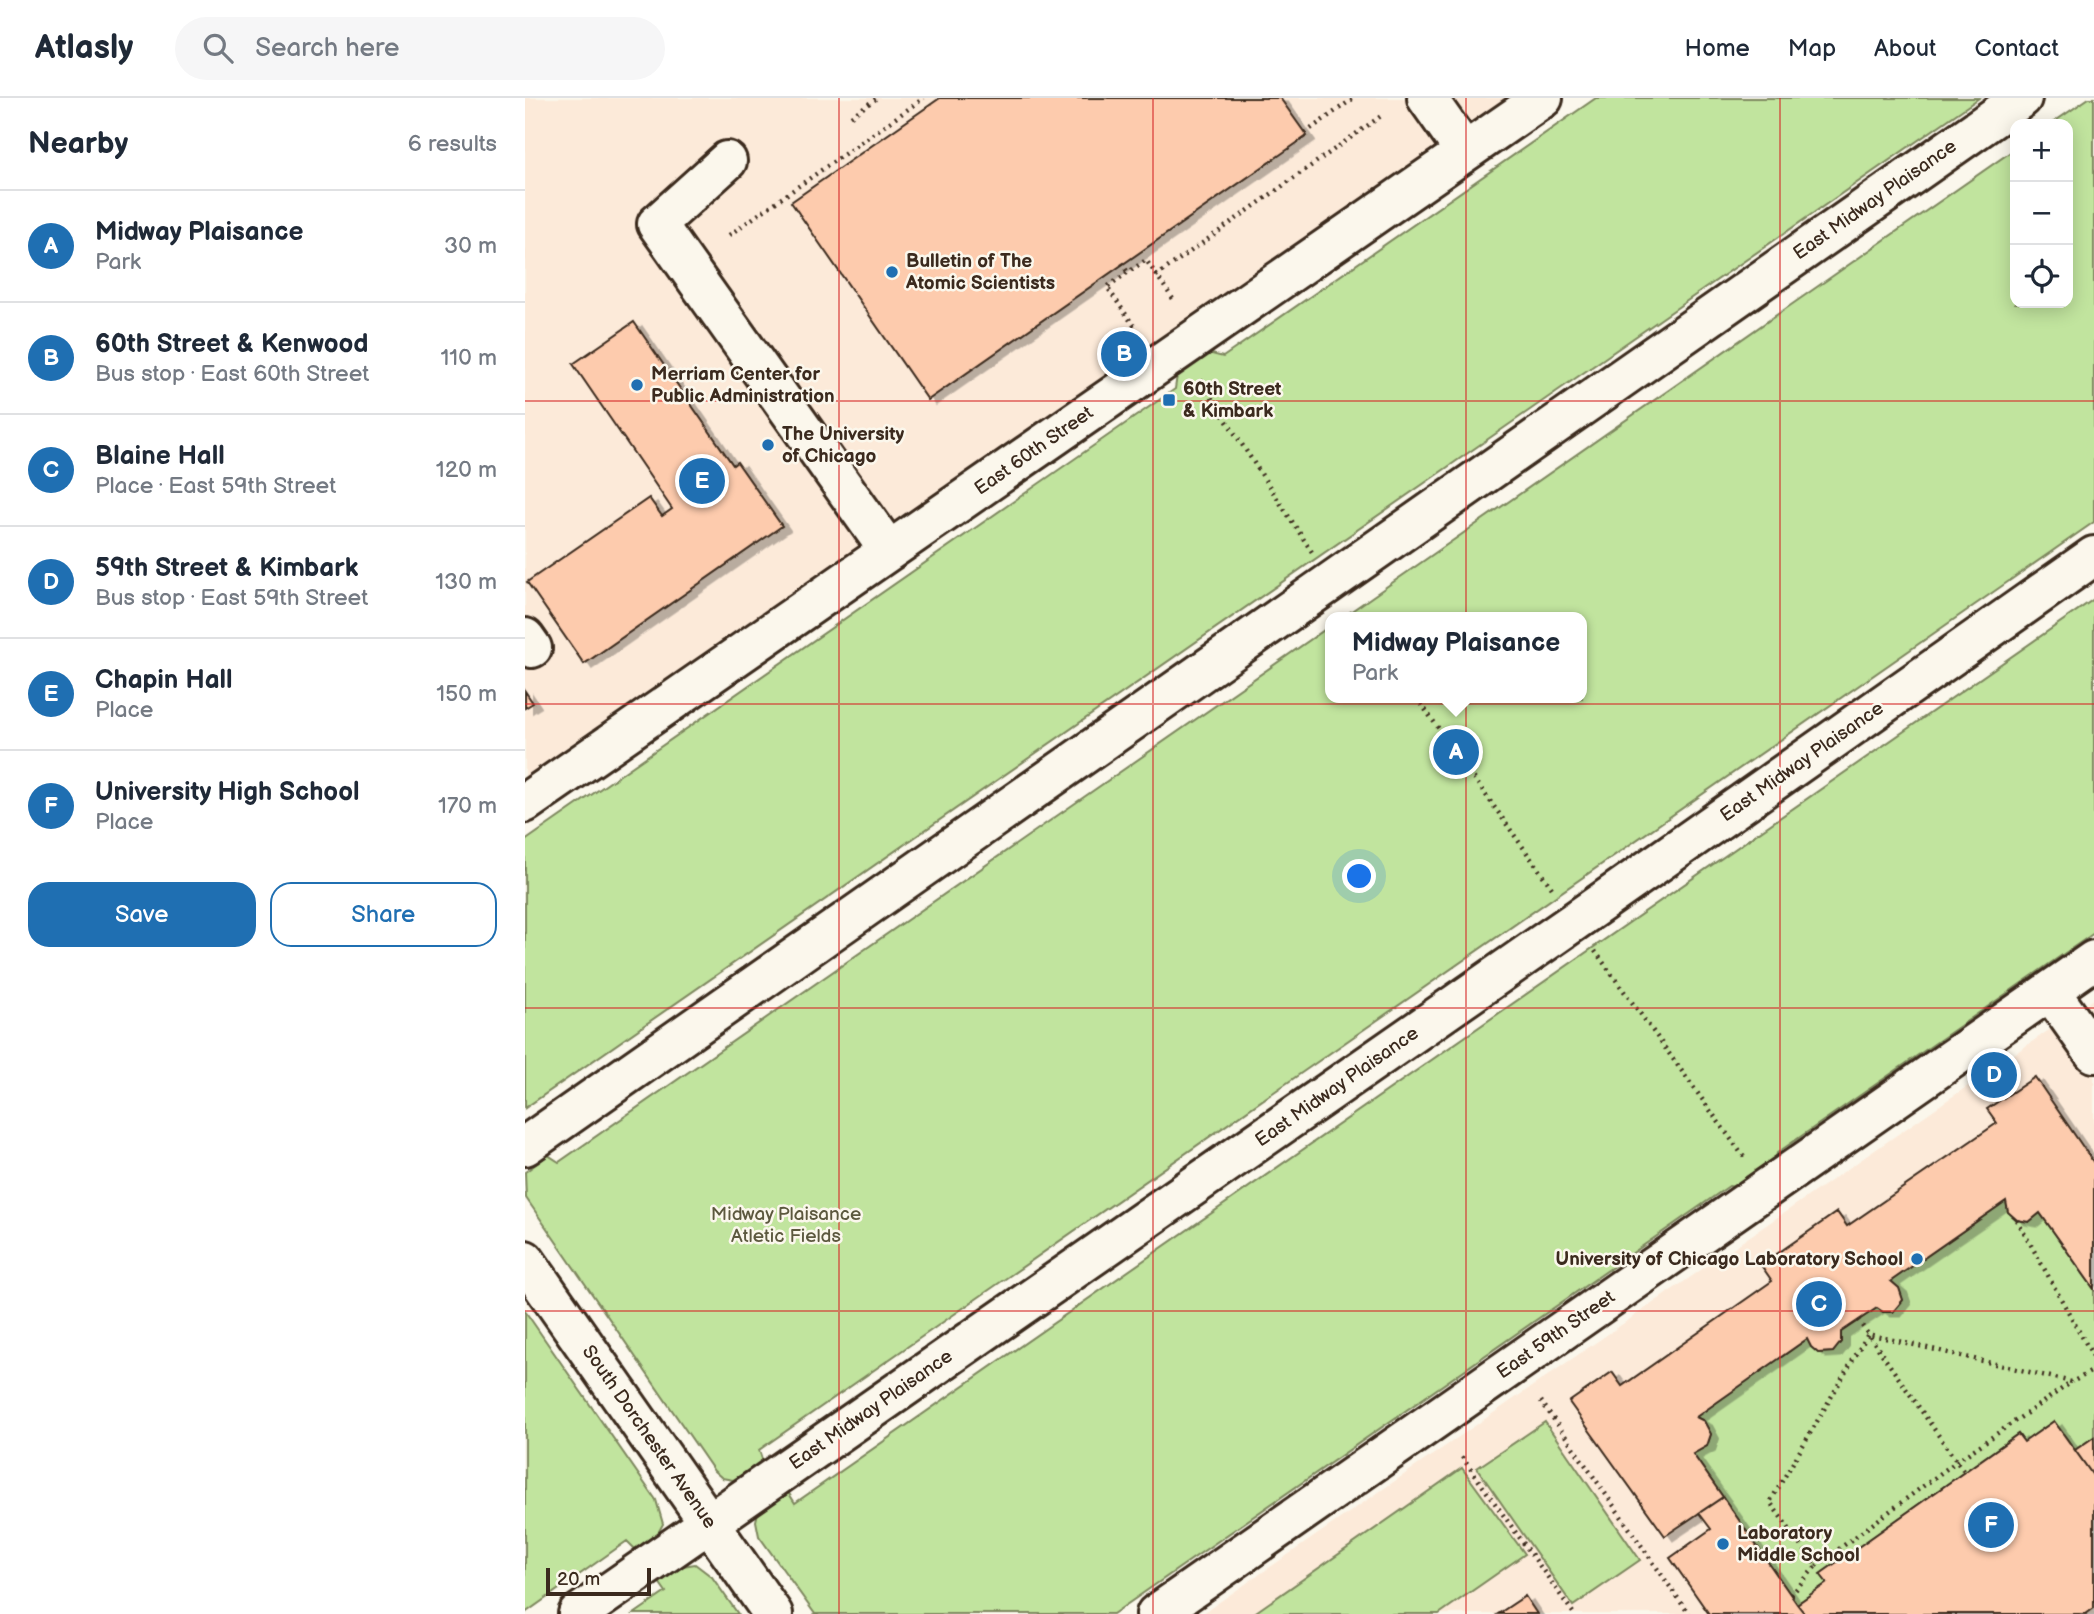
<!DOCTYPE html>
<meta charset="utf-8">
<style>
body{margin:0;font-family:"Balsamiq Sans",sans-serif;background:#f6f6f7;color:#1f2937}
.controls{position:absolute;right:21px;top:21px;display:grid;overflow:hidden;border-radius:14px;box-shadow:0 4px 18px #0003}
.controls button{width:63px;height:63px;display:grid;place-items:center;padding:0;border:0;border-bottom:2px solid #e0e1e3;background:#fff;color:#1f2937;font:35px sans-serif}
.scale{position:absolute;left:21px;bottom:18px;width:105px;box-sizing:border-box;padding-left:7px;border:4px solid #3b2a1e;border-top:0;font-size:19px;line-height:24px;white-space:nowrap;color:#3b2a1e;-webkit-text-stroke:5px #fbf7ec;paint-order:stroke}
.you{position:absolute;left:835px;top:779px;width:24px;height:24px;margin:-18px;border:5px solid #fff;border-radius:50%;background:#1a73e8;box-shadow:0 0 0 10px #1a73e833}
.badge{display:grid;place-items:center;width:46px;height:46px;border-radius:50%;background:#1f6fb2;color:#fff;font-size:23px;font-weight:700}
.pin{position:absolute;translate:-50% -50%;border:4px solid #fff;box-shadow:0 2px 7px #0006}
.popup{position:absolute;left:800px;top:514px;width:262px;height:91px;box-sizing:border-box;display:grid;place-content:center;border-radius:14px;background:#fff;filter:drop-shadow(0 2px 5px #0005);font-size:23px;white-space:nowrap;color:#747a83}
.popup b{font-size:26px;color:#1f2937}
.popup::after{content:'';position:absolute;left:50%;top:100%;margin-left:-14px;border:14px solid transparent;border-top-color:#fff}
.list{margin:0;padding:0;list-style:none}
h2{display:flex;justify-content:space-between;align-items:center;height:91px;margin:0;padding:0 28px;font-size:30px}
h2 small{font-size:23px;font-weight:400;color:#747a83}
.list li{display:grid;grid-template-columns:46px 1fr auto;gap:21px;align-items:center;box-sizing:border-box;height:112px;padding:0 28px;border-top:2px solid #e0e1e3}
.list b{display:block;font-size:26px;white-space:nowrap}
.list p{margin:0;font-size:23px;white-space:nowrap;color:#747a83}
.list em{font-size:23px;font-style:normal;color:#747a83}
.actions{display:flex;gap:14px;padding:21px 28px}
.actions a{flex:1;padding:16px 0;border:2px solid #1f6fb2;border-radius:21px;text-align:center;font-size:24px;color:#1f6fb2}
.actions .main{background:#1f6fb2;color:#fff}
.icon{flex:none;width:38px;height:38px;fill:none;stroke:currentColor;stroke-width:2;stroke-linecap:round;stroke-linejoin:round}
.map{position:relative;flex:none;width:1569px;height:1516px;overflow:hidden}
header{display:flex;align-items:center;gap:42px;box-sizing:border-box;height:98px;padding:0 35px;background:#fff;border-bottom:2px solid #e0e1e3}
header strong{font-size:33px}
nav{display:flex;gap:38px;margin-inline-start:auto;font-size:24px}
.search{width:490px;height:63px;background:#f6f6f7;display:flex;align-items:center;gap:18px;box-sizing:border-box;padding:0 24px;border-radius:38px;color:#747a83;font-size:26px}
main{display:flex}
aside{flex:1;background:#fff}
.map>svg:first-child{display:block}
.built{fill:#fcead9}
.green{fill:#c1e49e;stroke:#7e875e;stroke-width:2}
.building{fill:#fdcbad;stroke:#3b2a1e;stroke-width:2;filter:url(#shadow)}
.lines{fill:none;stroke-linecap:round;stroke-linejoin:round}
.minor-casing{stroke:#3b2a1e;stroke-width:44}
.path{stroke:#3b2a1e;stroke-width:4.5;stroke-dasharray:2 5;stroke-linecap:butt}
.minor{stroke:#fbf7ec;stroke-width:38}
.grid{fill:none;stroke:#d62828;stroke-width:2;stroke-opacity:0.55}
.poi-dot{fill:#1f6fb2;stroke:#fbf7ec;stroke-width:2.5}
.labels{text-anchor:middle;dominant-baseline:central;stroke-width:5;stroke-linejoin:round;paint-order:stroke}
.street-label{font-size:19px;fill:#3b2a1e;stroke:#fbf7ec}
.poi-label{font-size:19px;font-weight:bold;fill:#3b2a1e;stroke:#fbf7ec;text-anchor:start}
.park-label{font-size:19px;fill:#5c583e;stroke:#fbf7ec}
</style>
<header>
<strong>Atlasly</strong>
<div class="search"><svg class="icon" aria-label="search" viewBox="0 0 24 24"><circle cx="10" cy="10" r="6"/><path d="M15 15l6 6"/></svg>Search here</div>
<nav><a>Home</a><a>Map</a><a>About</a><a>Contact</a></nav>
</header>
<main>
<aside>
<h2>Nearby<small>6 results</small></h2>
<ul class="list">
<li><span class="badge">A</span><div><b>Midway Plaisance</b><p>Park</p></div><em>30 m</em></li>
<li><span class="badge">B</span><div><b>60th Street &amp; Kenwood</b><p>Bus stop · East 60th Street</p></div><em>110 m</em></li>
<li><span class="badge">C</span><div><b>Blaine Hall</b><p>Place · East 59th Street</p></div><em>120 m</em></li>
<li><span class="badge">D</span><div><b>59th Street &amp; Kimbark</b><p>Bus stop · East 59th Street</p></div><em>130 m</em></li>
<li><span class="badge">E</span><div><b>Chapin Hall</b><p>Place</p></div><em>150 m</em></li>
<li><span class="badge">F</span><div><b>University High School</b><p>Place</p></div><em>170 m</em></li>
</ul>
<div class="actions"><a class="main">Save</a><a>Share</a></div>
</aside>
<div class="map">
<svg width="1569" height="1516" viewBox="0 0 1569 1516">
<defs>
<filter id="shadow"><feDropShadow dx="8" dy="4.5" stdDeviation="0" flood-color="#0004"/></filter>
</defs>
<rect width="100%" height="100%" fill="#fbf7ec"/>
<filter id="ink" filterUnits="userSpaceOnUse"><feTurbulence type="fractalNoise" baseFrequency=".0143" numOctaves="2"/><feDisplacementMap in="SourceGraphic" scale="14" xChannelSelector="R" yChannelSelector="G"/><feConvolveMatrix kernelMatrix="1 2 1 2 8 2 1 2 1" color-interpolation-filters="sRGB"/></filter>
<g filter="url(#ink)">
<path class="built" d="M0,0H986L0,683Z
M1569,901V1516H677Z"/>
<path class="green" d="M1071,0H1454L0,1010V743L650,291L652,277L683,255L698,259Z
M1564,0H1569V424L234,1352L238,1364L208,1382L197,1380L189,1373L1,1100L0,1074L3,1072L23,1057L34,1064L805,528V600H1057V519H818L1490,51V205H1543V26H1526Z
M1569,501V835L1252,1055L1250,1067L1216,1090L1204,1088L588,1516H290L234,1438L231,1423L233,1414L263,1394L270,1405Z
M1481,1103L1483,1114L1492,1122L1504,1124L1515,1115L1569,1191V1339L1550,1352L1529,1323L1499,1344L1493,1336L1296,1476L1302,1485L1272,1506L1168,1356L1182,1348L1186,1336L1179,1323L1171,1319L1282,1241L1293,1255L1308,1254L1316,1244V1234L1352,1210L1358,1214H1368L1378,1202L1374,1190L1366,1183Z
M0,1213L131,1402L138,1426L129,1442L111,1452L102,1443L0,1515Z
M1020,1324L1115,1462L1048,1508L952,1370Z
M937,1370L1000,1456L914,1516H728Z
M170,1466L187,1479L213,1516H109L141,1494L134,1484L158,1468Z"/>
<path class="building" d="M415,0H755L782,38L403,302L266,104Z
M109,224L208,367L212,364L257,428L59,566L2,484L124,400L137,418L147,411L48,266Z
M0,593L8,605L0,610Z
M1510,979L1569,1065V1191L1515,1115L1504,1124L1492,1122L1483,1114L1481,1103L1366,1183L1374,1190L1378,1202L1368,1214H1358L1352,1210L1316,1234V1244L1308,1254L1293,1255L1286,1249L1282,1241L1171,1319L1179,1323L1186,1336L1182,1348L1168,1356L1198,1399L1140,1438L1044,1304L1087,1274L1097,1288L1247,1183L1236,1167L1312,1114L1322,1128L1472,1025L1462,1011Z
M1529,1323L1569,1379V1510L1561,1516H1280L1272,1506L1302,1485L1295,1476L1493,1336L1499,1344Z
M1569,1339V1379L1550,1352Z
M1198,1399L1272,1506L1280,1516H1184L1145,1460L1186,1431L1174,1415Z
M1000,1498L1012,1516H973Z"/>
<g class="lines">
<defs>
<path id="minor" d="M902,0L940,54
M202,63L132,126L364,453
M0,540L7,550
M0,705L1018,0
M1525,893L1569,955
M0,1048L1497,0
M0,1162L248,1516
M53,1516L1050,823L1569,458
M631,1516L1569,862"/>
</defs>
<use href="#minor" class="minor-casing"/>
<path class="path" d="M326,18L352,0
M780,35L829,0
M204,137L399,0
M597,165L603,175
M631,178L856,18
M609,228L582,189L621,162L648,201
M675,282L787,454
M892,600L1029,793
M1070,853L1221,1062
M1492,1122L1569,1260
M1333,1222L1343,1236L1547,1284L1569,1272
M1016,1303L1164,1516
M937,1359L1049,1516
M1291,1468L1432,1363L1547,1284
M1266,1497L1291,1468L1245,1404L1343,1236L1439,1374"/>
<use href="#minor" class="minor"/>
</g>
</g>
<path class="grid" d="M314,0V1516M628,0V1516M941,0V1516M1255,0V1516M0,303H1569M0,606H1569M0,910H1569M0,1213H1569"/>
<g class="poi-dot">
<circle cx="367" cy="174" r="7"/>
<circle cx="112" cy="287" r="7"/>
<rect x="637" y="295" width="14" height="14" rx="3.5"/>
<circle cx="243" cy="347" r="7"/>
<circle cx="1392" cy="1161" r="7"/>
<circle cx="1198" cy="1446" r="7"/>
</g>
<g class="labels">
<g class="street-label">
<text transform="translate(1350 102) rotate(-35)">East Midway Plaisance</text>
<text transform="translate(509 353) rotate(-35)">East 60th Street</text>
<text transform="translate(1277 664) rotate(-35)">East Midway Plaisance</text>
<text transform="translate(812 989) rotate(-35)">East Midway Plaisance</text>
<text transform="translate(1031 1237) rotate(-35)">East 59th Street</text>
<text transform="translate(346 1312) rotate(-35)">East Midway Plaisance</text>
<text transform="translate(124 1339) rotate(55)">South Dorchester Avenue</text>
</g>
<g class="poi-label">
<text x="381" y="163">Bulletin of The<tspan x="381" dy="22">Atomic Scientists</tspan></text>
<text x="126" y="276">Merriam Center for<tspan x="126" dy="22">Public Administration</tspan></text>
<text x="658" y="291">60th Street<tspan x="658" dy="22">&amp; Kimbark</tspan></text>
<text x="257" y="336">The University<tspan x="257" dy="22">of Chicago</tspan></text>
<text x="1378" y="1161" text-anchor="end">University of Chicago Laboratory School</text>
<text x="1212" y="1435">Laboratory<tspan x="1212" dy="22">Middle School</tspan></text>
</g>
<g class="park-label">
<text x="261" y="1116">Midway Plaisance<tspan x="261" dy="22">Atletic Fields</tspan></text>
</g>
</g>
</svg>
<div class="controls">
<button>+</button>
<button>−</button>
<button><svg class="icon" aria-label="locate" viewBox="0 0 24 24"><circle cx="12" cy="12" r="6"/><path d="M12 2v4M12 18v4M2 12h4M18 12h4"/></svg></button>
</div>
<div class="scale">20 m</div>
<div class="you"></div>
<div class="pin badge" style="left:931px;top:654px">A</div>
<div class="popup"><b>Midway Plaisance</b>Park</div>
<div class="pin badge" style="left:599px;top:256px">B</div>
<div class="pin badge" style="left:1294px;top:1206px">C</div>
<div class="pin badge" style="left:1469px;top:977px">D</div>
<div class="pin badge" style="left:177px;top:383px">E</div>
<div class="pin badge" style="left:1466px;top:1427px">F</div>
</div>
</main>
